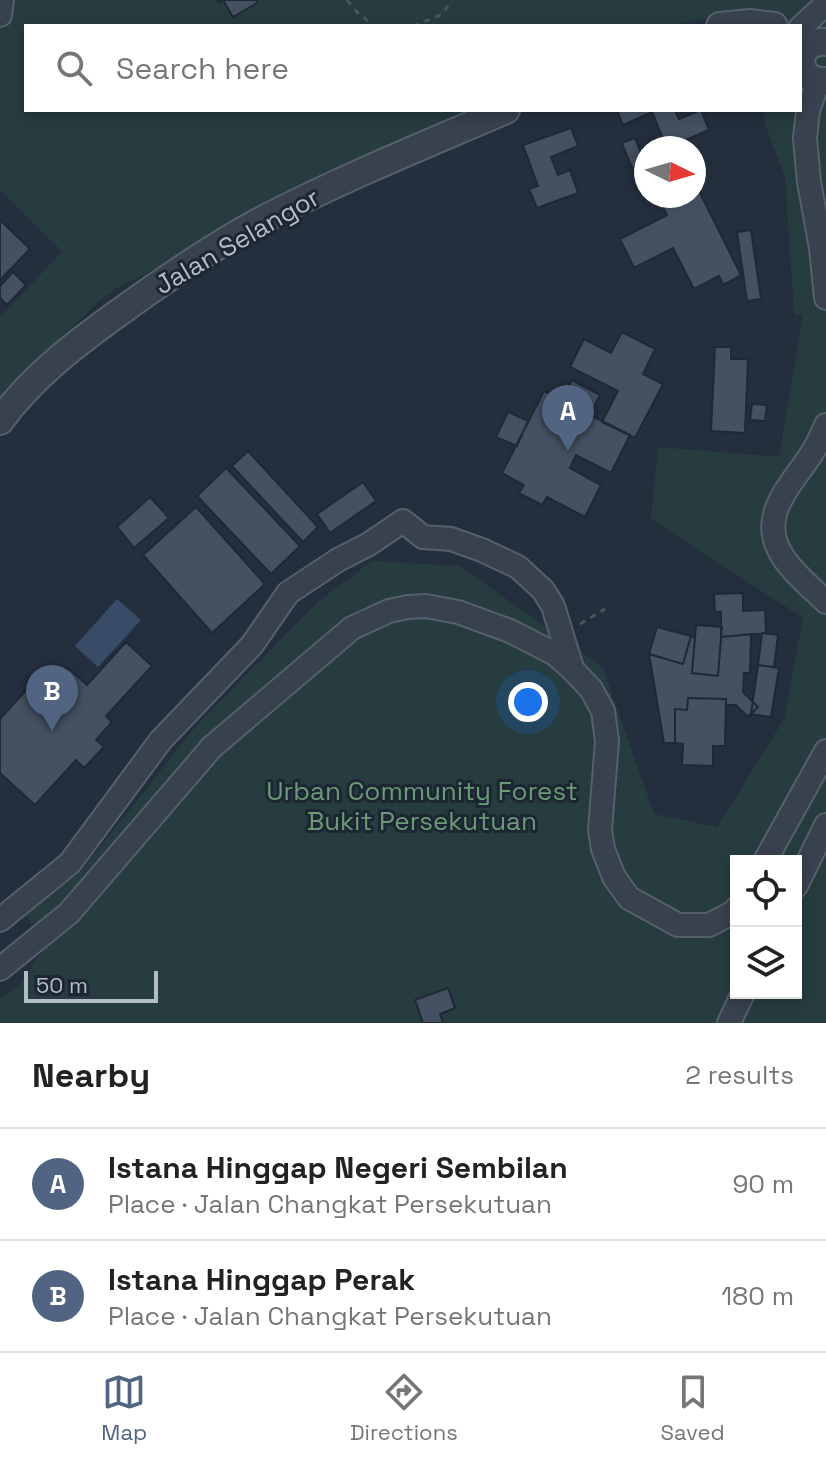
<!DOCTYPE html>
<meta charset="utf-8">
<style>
body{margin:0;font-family:"Space Grotesk",sans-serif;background:#f6f6f6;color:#222}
.controls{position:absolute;right:24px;bottom:24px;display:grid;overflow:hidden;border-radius:0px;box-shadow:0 4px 12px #0003}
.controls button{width:72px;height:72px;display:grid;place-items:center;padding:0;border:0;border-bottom:2px solid #e0e0e0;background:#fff;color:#222;font:40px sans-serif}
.compass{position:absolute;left:634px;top:136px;width:72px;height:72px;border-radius:50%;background:#fff;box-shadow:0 4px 12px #0003;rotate:95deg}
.scale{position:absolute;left:24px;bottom:20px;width:134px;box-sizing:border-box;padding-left:8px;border:4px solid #b4bcc9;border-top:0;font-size:22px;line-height:28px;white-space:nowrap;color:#b4bcc9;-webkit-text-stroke:6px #1d2633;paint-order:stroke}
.you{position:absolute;left:528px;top:702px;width:28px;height:28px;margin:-20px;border:6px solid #fff;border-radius:50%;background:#1a73e8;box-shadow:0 0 0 12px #1a73e833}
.badge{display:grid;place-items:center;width:52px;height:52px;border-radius:50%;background:#516482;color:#fff;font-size:26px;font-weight:700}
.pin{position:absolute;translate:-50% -66px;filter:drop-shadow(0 2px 4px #0008)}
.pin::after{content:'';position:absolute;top:42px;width:28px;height:24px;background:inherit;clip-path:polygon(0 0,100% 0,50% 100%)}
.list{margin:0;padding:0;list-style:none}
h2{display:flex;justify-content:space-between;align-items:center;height:104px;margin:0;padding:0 32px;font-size:34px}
h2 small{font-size:26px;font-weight:400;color:#767676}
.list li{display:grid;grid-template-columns:52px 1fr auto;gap:24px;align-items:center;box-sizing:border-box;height:112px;padding:0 32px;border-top:2px solid #e0e0e0}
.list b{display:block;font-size:30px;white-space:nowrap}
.list p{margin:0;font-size:26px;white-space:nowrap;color:#767676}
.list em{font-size:26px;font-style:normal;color:#767676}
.icon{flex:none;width:44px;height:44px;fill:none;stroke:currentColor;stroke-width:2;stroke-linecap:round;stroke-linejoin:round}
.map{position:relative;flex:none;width:826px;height:1023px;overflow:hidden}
.search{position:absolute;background:#fff;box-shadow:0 4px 12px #0003;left:24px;right:24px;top:24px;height:88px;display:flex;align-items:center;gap:20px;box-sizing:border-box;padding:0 28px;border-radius:0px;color:#767676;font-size:30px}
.sheet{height:328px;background:#fff}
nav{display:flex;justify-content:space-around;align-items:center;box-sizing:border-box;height:112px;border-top:2px solid #e0e0e0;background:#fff;font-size:22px;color:#767676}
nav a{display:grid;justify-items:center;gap:4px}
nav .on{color:#516482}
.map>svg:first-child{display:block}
.green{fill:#263c3f;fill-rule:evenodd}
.water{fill:#394c67}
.building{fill:#455162;stroke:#1f2835;stroke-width:2}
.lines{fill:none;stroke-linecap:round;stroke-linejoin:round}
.minor-casing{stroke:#565f6c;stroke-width:26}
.tertiary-casing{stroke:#565f6c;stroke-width:30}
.path{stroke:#44595c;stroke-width:3;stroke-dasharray:6 6;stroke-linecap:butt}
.minor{stroke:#38414e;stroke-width:22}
.tertiary{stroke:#38414e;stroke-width:26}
.labels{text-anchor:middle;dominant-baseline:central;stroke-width:6;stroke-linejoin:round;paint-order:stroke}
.street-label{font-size:26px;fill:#b4bcc9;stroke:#1d2633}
.park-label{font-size:26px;fill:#6b9a76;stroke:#1d2633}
</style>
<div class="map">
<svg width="826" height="1023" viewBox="0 0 826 1023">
<rect width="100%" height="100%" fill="#242f3e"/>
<path class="green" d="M0,0H826V1023H0V999L21,983L44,949L26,915L81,871L196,726L319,601L372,561L460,566L603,668L654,814L717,827L784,719L803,618L651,519L658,447L779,457L803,314L794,315L785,177L764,121L765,110H800V26H771L768,15L694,20L672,26H26V110H475L197,245L106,295L6,390L0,399V318L62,251L0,191ZM736,861H796V993H736Z"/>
<path class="water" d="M117,599L141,620L98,667L75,646Z"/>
<path class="building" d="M217,0H256L257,3L233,17L223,0L219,3Z
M617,110H675L679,119L701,110L709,130L667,148L652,112L623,125Z
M571,128L578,146L551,157L558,175L570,170L578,193L537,208L529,189L538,186L523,145Z
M635,138L645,163L632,168L622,143Z
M698,189L741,275L723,285L719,276L694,289L673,248L634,268L620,239L667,215L663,207L684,196H694V191Z
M0,220L30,249L0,280Z
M751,230L761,299L747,301L737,232Z
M13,272L26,285L7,305L0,298V286Z
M622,332L655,349L643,374L663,384L635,438L602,422L618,391L570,367L584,339L611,353Z
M715,347H731V359H748L745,433L711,431Z
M572,380L600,395L590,415L630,435L611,473L576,455L570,468L601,485L585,517L547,497L542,505L519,493L524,485L502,473L544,391L562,400Z
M752,404L767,405L765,421L750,420Z
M508,412L528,421L517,446L496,437Z
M248,451L318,527L303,542L232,466Z
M226,468L300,546L271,574L197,496Z
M363,482L376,501L330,533L317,514Z
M150,497L169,518L134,548L117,527Z
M196,507L265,584L212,633L143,555Z
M743,593V611L765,610L766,633L721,637V612H715L714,594Z
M696,625L722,627L718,676L692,673Z
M657,627L691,636L683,664L649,654Z
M762,633L778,635L774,667L758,665Z
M751,634L750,673H744L743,692L758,707L748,717L736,705H726V699L688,698L687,710L675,709V743H664L649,654L683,664L691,636L695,638L692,673L718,676L721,637Z
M126,642L152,666L106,716L112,722L96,740L104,747L84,768L76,760L35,805L0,773V719L46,668L58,679L68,668L87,685Z
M758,665L779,668L771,717L751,714Z
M688,698L726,699L725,746H713V766L682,765L683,744L675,743V709L687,710Z
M448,988L455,1008L440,1014L443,1023H423L415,1000Z"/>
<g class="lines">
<defs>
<path id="minor" d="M0,15L2,0
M800,28L826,4
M818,81L808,111L805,138L809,182L821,248L826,298
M826,425C822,434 818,444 812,453C791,486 756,516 783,557C793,573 813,589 826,602
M765,861L826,751
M796,886L826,825
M0,920L70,863L161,740L252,645L288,593L338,560L369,544L403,521L423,537L451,539L482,550L518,567L543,590L553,606L572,668
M0,969L69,913L212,747L352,628L389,611L408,607L426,606L458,612L510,631L555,654L572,669L591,689L603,711L607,741L600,830L603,849L614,877L629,898L678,925H709L734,912L736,909
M729,1023L743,993"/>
<path id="tertiary" d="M720,26L750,23L774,26
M826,42C794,39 792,83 826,81
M0,421C31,378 74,345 117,314C164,280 213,246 266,218C343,178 425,145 506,110"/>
</defs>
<use href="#minor" class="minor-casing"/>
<use href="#tertiary" class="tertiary-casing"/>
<path class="path" d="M347,0L357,12L374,26
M413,26L443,14L451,0
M580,624L605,609"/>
<use href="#minor" class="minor"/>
<use href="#tertiary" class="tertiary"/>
</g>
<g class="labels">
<g class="street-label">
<text transform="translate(237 241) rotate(-30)">Jalan Selangor</text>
</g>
<g class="park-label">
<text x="422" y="791">Urban Community Forest<tspan x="422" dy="30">Bukit Persekutuan</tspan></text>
</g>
</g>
</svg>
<div class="controls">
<button><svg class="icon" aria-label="locate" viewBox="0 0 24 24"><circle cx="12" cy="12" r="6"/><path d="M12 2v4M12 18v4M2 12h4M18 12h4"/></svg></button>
<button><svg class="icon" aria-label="layers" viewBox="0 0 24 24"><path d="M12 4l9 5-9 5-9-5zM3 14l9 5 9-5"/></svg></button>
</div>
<svg class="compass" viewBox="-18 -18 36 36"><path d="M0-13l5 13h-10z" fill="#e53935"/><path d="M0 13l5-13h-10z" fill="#767676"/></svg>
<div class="scale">50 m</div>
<div class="you"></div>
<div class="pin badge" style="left:568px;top:451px">A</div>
<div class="pin badge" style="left:52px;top:731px">B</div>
<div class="search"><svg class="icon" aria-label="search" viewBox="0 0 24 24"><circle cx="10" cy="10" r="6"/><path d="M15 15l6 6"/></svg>Search here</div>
</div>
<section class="sheet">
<h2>Nearby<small>2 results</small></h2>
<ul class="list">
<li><span class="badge">A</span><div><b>Istana Hinggap Negeri Sembilan</b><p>Place · Jalan Changkat Persekutuan</p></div><em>90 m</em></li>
<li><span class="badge">B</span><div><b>Istana Hinggap Perak</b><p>Place · Jalan Changkat Persekutuan</p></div><em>180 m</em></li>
</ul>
</section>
<nav>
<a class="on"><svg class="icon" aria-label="map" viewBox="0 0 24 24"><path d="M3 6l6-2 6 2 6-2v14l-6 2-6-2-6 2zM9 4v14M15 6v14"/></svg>Map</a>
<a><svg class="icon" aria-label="directions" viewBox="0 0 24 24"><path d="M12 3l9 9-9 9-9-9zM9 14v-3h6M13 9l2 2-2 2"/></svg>Directions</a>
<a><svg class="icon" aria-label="saved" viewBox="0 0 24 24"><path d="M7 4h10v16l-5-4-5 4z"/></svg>Saved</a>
</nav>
